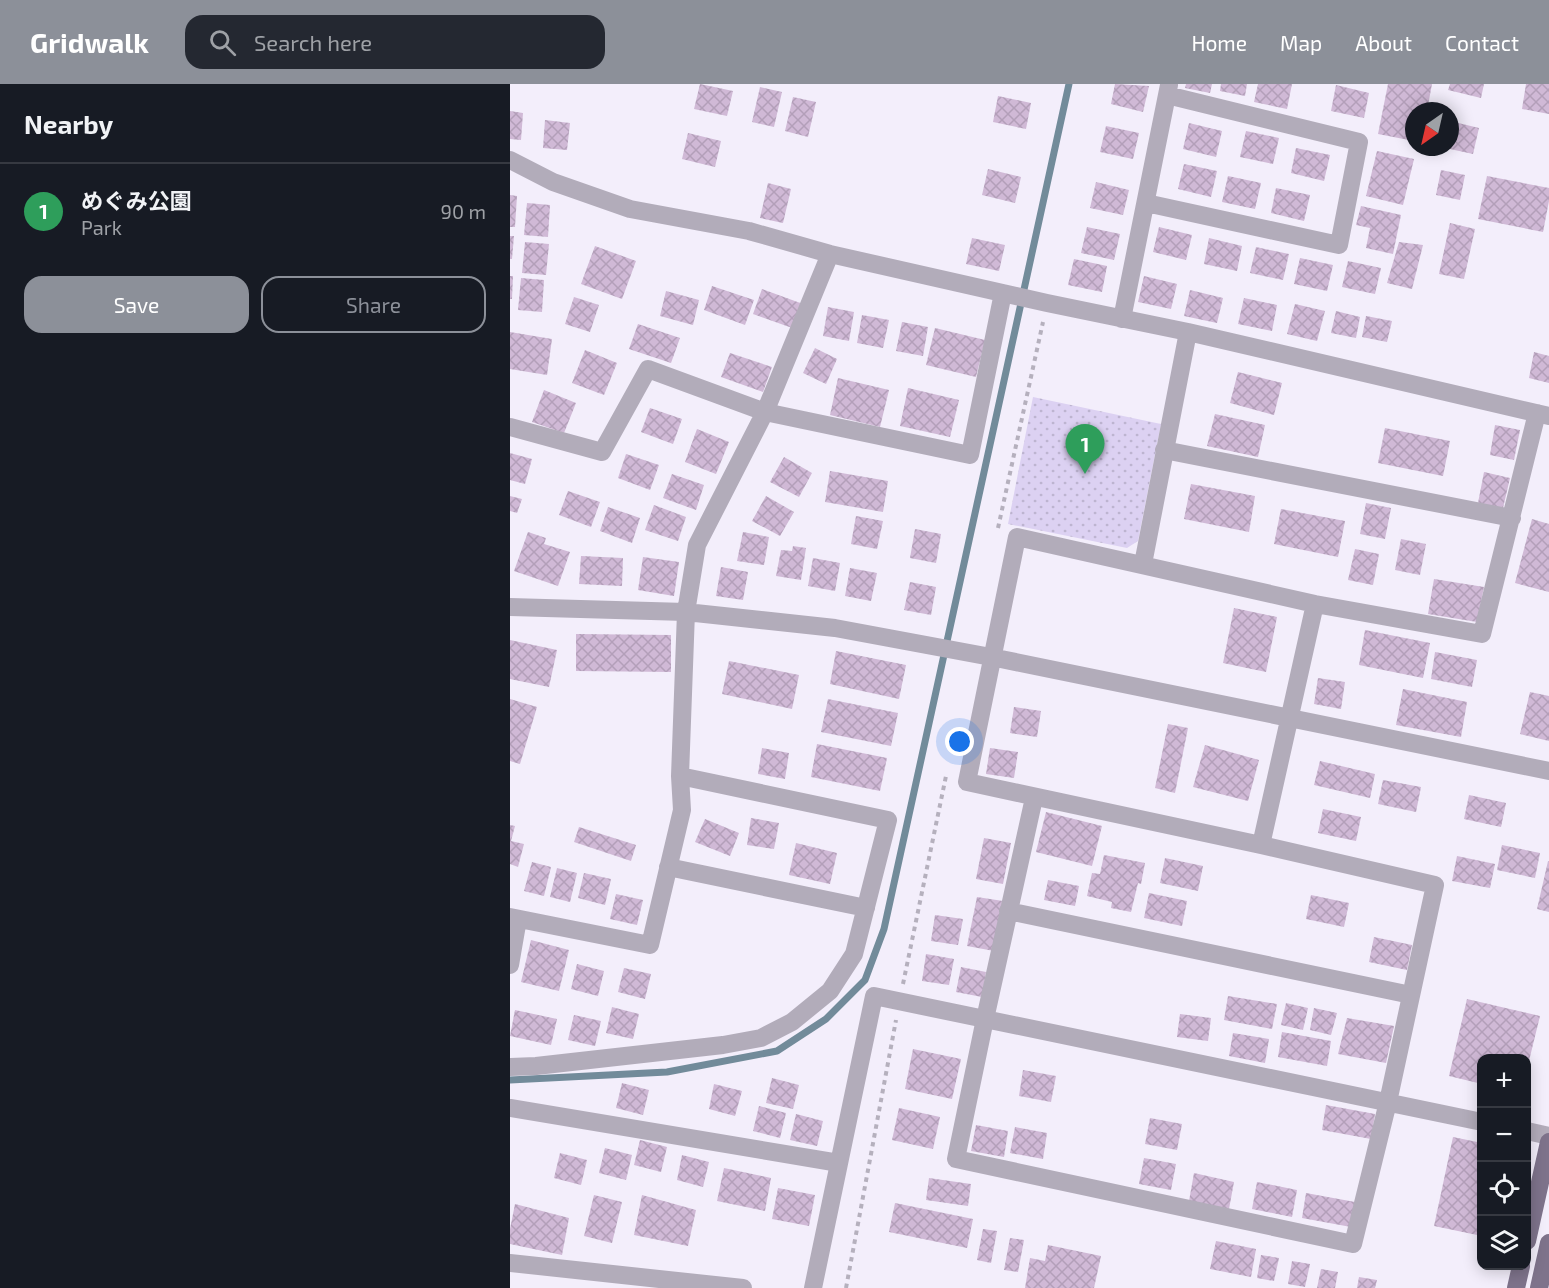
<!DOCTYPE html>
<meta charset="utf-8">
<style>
body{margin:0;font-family:"Exo 2","Noto Sans JP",sans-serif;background:#242831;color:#f1f3f6}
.controls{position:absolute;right:18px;bottom:18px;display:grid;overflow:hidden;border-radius:12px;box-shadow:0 3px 15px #0003}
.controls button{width:54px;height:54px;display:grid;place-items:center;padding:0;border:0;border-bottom:2px solid #363941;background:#171b24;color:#f1f3f6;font:30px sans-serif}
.compass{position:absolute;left:895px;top:18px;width:54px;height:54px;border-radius:50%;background:#171b24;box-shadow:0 3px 15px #0003;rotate:214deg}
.you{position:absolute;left:450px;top:658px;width:21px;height:21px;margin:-15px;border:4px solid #fff;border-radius:50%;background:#1a73e8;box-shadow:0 0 0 9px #1a73e833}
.badge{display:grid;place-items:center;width:39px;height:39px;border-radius:50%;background:#8c9099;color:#fff;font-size:20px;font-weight:700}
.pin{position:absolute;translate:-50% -50px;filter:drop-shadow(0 2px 3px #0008)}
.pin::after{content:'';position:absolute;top:32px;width:21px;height:18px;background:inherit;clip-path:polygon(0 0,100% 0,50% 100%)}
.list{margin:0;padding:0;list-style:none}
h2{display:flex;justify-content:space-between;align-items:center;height:78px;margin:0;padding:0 24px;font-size:26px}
h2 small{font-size:20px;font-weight:400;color:#9ea1a6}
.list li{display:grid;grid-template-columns:39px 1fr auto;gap:18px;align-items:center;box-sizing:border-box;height:96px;padding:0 24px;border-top:2px solid #363941}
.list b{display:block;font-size:22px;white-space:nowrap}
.list p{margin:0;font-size:20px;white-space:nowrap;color:#9ea1a6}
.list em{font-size:20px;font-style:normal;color:#9ea1a6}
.actions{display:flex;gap:12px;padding:18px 24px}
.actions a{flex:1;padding:14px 0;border:2px solid #8c9099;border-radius:18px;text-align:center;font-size:21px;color:#8c9099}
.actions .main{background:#8c9099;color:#fff}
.icon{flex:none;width:33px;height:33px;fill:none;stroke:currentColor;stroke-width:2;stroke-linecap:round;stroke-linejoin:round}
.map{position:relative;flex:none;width:1039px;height:1204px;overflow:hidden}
header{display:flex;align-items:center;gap:36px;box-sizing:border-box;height:84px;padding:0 30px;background:#8c9099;color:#fff}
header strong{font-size:28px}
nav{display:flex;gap:33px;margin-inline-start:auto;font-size:21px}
.search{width:420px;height:54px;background:#242831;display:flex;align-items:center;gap:15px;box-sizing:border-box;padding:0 21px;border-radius:18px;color:#9ea1a6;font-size:22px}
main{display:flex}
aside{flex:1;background:#171b24}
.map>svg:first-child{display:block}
.grass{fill:url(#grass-dots)}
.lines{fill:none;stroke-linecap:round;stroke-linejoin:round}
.stream{stroke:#728b9a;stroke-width:7}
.building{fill:url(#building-cross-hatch)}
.path{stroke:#b5b0bd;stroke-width:4;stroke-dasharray:4.5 4.5;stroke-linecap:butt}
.minor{stroke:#b2acba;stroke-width:18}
.major{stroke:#7e738b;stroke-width:18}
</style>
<header>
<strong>Gridwalk</strong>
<div class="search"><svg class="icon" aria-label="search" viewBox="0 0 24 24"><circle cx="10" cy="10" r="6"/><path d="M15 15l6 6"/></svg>Search here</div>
<nav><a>Home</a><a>Map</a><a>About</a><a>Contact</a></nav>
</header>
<main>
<aside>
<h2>Nearby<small></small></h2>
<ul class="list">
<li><span class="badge" style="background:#2e9e5b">1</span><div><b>めぐみ公園</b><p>Park</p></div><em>90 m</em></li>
</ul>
<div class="actions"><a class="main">Save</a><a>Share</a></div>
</aside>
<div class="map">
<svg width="1039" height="1204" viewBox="0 0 1039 1204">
<defs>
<pattern id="grass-dots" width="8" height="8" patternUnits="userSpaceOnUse" patternTransform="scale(1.5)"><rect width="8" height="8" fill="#dcd1f2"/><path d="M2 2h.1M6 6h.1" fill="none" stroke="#bdb4d0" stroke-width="1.8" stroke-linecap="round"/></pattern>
<pattern id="building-cross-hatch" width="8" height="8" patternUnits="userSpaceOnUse" patternTransform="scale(1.5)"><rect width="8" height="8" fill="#d0b9d6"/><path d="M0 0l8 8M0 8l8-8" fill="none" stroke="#b39fb9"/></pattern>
</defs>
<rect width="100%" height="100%" fill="#f3eefb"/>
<path class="grass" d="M523,313L651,340L628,457L617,464L498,440Z"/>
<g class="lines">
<path class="stream" d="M0,996L157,988L267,967L316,935L355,896L374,845L559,0"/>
</g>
<path class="building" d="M190,0L223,7L217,32L184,25Z
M605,0L639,2L633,28L601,20Z
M676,0H702L700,9L675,4Z
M711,0H737L735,12L710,7Z
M748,0H782L777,25L744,18Z
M878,0H922L917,27H904V57L868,50Z
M940,0H974L971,14L938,6Z
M1016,0H1039V30L1012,25Z
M826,1L859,9L854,34L821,27Z
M250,3L272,8L264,43L242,38Z
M488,12L521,19L516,45L483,38Z
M283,13L306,18L298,53L275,47Z
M0,27L13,29L11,56L0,55Z
M35,36L60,39L57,66L33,64Z
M940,37L969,44L963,70L940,65Z
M679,39L712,47L706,73L673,65Z
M596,42L629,49L623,75L590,68Z
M736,47L769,54L763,80L730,73Z
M178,49L211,57L205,83L172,75Z
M786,64L820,71L814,97L781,89Z
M867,67L904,75L893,121L856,112Z
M674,80L707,87L701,113L668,105Z
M478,85L511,93L505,119L472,111Z
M931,86L955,91L950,116L926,111Z
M718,92L751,99L745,125L712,118Z
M977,92L1039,104V117L1033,148L968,135Z
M586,98L619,106L613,131L580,124Z
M258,99L281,105L273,139L250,134Z
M766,104L800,111L794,137L761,129Z
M0,111L7,112L5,143H0Z
M17,119L40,121L38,153L14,151Z
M851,122L891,131L883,170L856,164L860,144L846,141Z
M940,139L965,145L954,195L929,190Z
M577,143L610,150L604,176L571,169Z
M649,143L682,151L676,176L643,168Z
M0,152H4L2,175H0Z
M462,154L495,161L489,187L456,180Z
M699,154L732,162L727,187L694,180Z
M15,158L39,160L36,191L12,189Z
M889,158L913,161L902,205L877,199Z
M85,162L126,177L112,215L71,200Z
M746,163L779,170L773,196L740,189Z
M790,174L823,181L817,207L784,200Z
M564,175L597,182L592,208L558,201Z
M838,177L871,184L865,210L832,203Z
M0,192H3L2,215H0Z
M634,192L667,200L661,225L628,218Z
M11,194L34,196L32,228L8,226Z
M202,202L244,216L235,241L194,226Z
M252,205L293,220L285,245L243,230Z
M680,206L713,214L707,239L674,232Z
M156,207L189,216L183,241L150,232Z
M64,213L89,221L80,248L55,240Z
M734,214L767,221L762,247L728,240Z
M785,220L815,227L807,257L777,250Z
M318,223L344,228L339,257L313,252Z
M826,227L850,233L846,254L821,249Z
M352,231L379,236L373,264L347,259Z
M856,232L882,237L877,258L852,253Z
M392,238L418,243L413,272L386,267Z
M128,240L170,254L161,279L119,265Z
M425,244L475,256L466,293L416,281Z
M0,248L42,255L37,291L0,285Z
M305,264L327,275L316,300L293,289Z
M75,266L107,279L94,311L62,299Z
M1024,268L1039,272V299L1019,294Z
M220,269L262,283L253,308L211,293Z
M728,288L772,299L764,331L720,319Z
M328,294L379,306L370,343L320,331Z
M398,304L449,316L440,353L390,342Z
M34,306L66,319L54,349L22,338Z
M140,324L172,335L163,360L131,348Z
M705,330L755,341L748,373L697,362Z
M985,341L1010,346L1004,376L980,371Z
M875,344L940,357L933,392L868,379Z
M187,345L219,358L206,390L175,378Z
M0,369L22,375L15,400L0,396Z
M116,370L149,381L140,406L108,394Z
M274,373L302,389L289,413L260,398Z
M320,387L378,397L373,428L315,418Z
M974,388L1000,394L993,424L968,419Z
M162,390L194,401L186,426L153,414Z
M681,400L745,412L739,448L674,435Z
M58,407L90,418L81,443L49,431Z
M0,412L12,415L7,429L0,427Z
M256,412L284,428L270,452L242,437Z
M856,419L881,424L875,455L850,450Z
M144,421L176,433L168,457L135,446Z
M98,423L130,434L122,459L90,447Z
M771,425L835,437L828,473L764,460Z
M346,432L373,437L367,465L341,460Z
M1022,435L1039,440V508L1005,499Z
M405,445L431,450L426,479L400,474Z
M18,448L36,454L34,460L60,468L48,502L4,487Z
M233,448L259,453L254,481L227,477Z
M891,455L916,460L910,491L885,486Z
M283,462L296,464L291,496L266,492L271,466L282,467Z
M845,465L869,470L863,501L838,496Z
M71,472L113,474L112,502L69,500Z
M133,473L169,478L164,512L128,506Z
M303,474L330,479L325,507L298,502Z
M211,483L238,488L233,516L206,512Z
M340,484L367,489L361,517L335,512Z
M924,495L974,503L967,538L918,530Z
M400,498L426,503L421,531L394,526Z
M724,524L767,533L756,588L713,579Z
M855,546L920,559L913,594L849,581Z
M66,550L161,551V588L66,587Z
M0,556L47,566L39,603L0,595Z
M326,567L396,581L389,615L320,600Z
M925,568L967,576L962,603L921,595Z
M219,577L289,591L282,625L212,610Z
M808,594L835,598L831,625L804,620Z
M893,605L957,618L951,653L886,641Z
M1020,608L1039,612V657L1010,650Z
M0,615L27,623L10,680L0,677Z
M318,615L388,629L381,662L311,648Z
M504,623L531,627L527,653L500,649Z
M658,640L678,644L665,709L645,704Z
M307,660L377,674L370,707L301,693Z
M695,661L749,676L738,717L683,703Z
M252,664L279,669L275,695L248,690Z
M480,664L508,668L504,694L476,690Z
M810,677L865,690L860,714L804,701Z
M873,696L911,703L906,728L868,720Z
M959,711L996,719L991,743L954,735Z
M813,725L851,733L846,757L808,749Z
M536,728L592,742L582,782L526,768Z
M241,734L269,739L264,765L237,761Z
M195,735L229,749L220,772L185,758Z
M0,741L5,742L1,757L14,760L8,783L0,780Z
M69,743L126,761L121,777L64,758Z
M474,754L501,759L493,800L466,795Z
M286,759L327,769L320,800L279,791Z
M992,761L1030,769L1025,794L987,786Z
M594,771L635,779L631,800L628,799L621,828L601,824L602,818L577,812L582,789L590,790Z
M947,772L985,780L980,804L942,797Z
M655,774L693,782L688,807L650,799Z
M1038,777H1039V828L1027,825Z
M22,778L41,783L34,812L14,807Z
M47,784L67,789L60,818L40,813Z
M74,789L101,795L95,821L68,814Z
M538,796L569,802L565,822L534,816Z
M639,809L677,817L672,842L634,834Z
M106,810L133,816L127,841L100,835Z
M801,811L839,819L834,843L796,835Z
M467,813L493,817L484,867L457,862Z
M425,831L453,835L448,861L421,857Z
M864,853L902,861L897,886L859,878Z
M21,856L59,866L49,907L11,898Z
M416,870L444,875L439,901L412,897Z
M67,880L94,887L88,912L61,905Z
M451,883L476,888L472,913L446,908Z
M114,884L141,890L135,915L108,908Z
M718,912L767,920L762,945L714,936Z
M957,915L1030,932L1017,985V974H972V1000L939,992Z
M776,919L798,924L793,946L771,941Z
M102,923L129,930L123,955L96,949Z
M804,924L827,929L821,951L800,946Z
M5,926L47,935L41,961L0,952Z
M670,930L701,934L698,957L667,953Z
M64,931L91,937L85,962L58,956Z
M837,934L884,942L876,979L828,970Z
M772,948L821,957L817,982L768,973Z
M723,949L759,955L755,979L719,972Z
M403,965L451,975L442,1015L395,1005Z
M513,986L546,992L541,1018L509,1012Z
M262,994L289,1001L283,1025L256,1019Z
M112,999L139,1006L133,1031L106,1024Z
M204,1000L232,1007L225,1032L199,1025Z
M816,1021L865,1030L861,1055L812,1046Z
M249,1022L276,1029L270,1054L243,1047Z
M389,1024L430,1033L423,1065L382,1056Z
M286,1030L313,1037L307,1062L280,1056Z
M640,1034L672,1040L667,1066L635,1060Z
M466,1041L498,1047L494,1073L461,1067Z
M505,1043L537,1049L533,1075L500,1069Z
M943,1053L972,1059V1152L924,1142Z
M130,1056L157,1063L151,1088L124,1081Z
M95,1064L122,1071L116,1096L89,1089Z
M50,1069L77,1076L71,1101L44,1094Z
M172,1071L199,1078L193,1103L167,1096Z
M634,1074L666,1080L661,1106L629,1100Z
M214,1084L261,1094L255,1127L207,1117Z
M684,1089L724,1098L719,1125L679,1117Z
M419,1094L461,1100L458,1122L416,1116Z
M747,1098L787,1106L782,1133L742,1125Z
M268,1104L305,1111L299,1142L262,1135Z
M796,1109L845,1118L841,1143L792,1134Z
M84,1111L112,1118L102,1159L74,1152Z
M132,1111L186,1126L178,1162L124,1151Z
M385,1119L463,1135L457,1164L379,1148Z
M5,1120L59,1134L52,1171L0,1160V1145Z
M473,1145L487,1147L481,1179L467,1176Z
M500,1154L514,1156L508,1188L494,1186Z
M706,1157L746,1165L741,1193L700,1185Z
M538,1161L591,1172L584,1204H515L520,1174L535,1177Z
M751,1171L769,1174L764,1197L747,1194Z
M782,1177L800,1180L795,1203L778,1200Z
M811,1185L828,1188L825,1204H807Z
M849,1193L867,1196L865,1204H847Z"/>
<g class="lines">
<path class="path" d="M488,444L533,238
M393,900L436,692
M336,1204L386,936"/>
<path class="minor" d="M0,76L43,98L120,125L239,147L320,170L537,219L678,248L1039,332
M636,119L829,161L849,58L657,11
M612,235L659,1
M0,343L92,368L138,285L255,328L460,371L493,209
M654,366L1002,434
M633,480L678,248
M0,523L176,528L325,544L481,573L1039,687
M524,714L475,935L446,1075L843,1160L878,1018L925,801L751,761L457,698L507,453L805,520L972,550L1027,329
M751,761L805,520
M158,783L356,824
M498,827L901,911
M0,833L140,861L172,726L170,692L176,528L187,461L255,328L320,170
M0,881L8,835
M0,983L26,982L213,961L251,954L282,938L320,907L344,870L378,736L170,692
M0,1024L329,1079
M1017,1047L1039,1052
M0,1179L233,1204
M303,1204L364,912L972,1038"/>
<path class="major" d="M1017,1157L1039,1058
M1006,1204L1011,1182
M1029,1204L1039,1159"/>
</g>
</svg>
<div class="controls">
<button>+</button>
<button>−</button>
<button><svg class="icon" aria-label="locate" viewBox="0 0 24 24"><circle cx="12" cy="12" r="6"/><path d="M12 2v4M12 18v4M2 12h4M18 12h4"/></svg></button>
<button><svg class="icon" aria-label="layers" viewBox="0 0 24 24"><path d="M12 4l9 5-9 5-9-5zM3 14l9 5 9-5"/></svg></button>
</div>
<svg class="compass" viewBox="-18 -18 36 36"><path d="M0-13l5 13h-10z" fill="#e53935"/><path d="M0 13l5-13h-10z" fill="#9ea1a6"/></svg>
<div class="you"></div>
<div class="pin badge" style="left:575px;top:390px;background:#2e9e5b">1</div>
</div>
</main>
